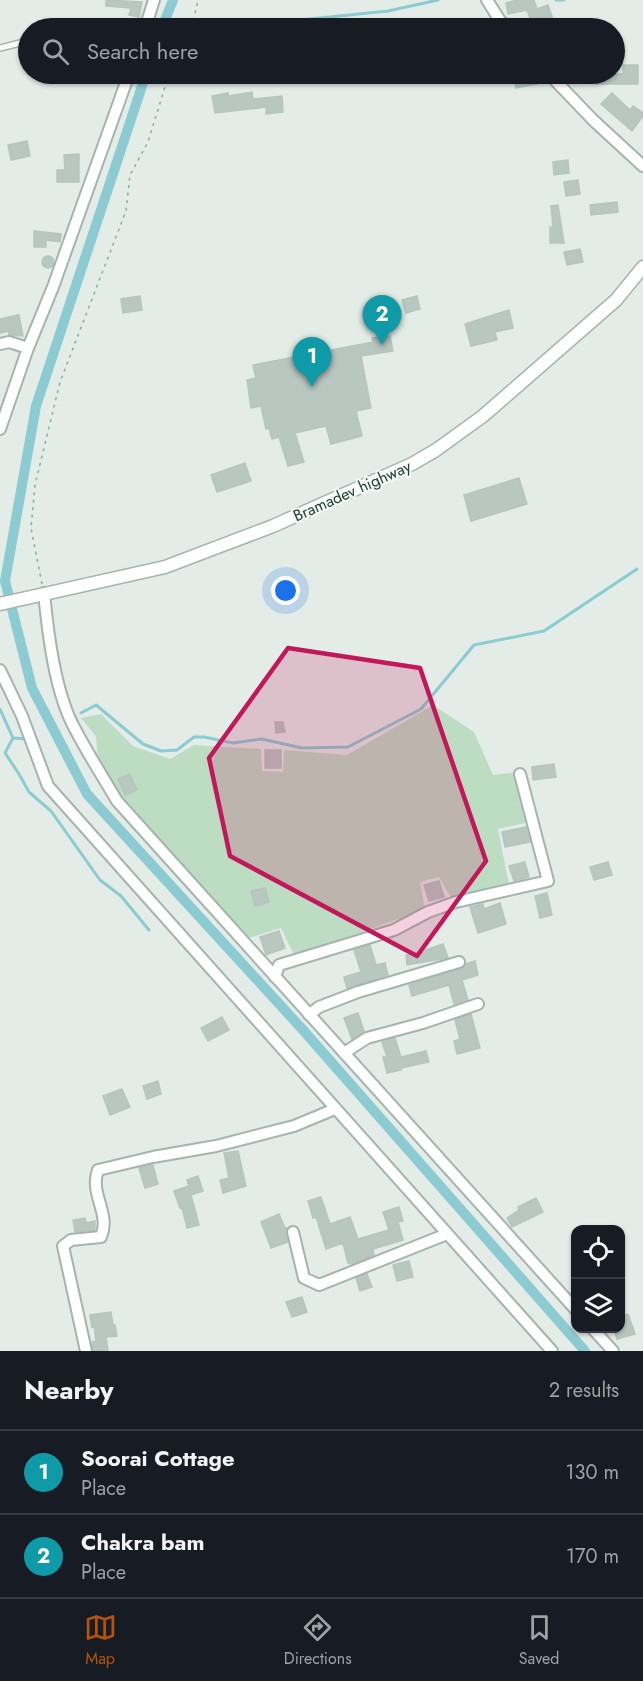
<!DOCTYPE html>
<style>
body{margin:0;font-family:Jost,sans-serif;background:#20242c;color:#f1f3f6}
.controls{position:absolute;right:18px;bottom:18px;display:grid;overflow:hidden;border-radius:12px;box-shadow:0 2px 4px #0004}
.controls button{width:54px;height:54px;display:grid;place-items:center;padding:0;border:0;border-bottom:2px solid #363941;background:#171b24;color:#f1f3f6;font:30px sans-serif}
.you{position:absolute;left:286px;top:591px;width:21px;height:21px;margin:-15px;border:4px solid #fff;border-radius:50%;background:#1a73e8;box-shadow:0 0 0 9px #1a73e833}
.badge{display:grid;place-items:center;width:39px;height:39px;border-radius:50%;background:#b45309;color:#fff;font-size:20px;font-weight:700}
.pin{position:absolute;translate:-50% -50px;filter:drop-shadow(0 2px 3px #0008)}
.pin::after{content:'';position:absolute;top:32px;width:21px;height:18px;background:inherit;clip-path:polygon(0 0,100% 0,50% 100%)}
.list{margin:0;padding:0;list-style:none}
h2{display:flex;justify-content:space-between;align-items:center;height:78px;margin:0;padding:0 24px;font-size:26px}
h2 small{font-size:20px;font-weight:400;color:#9ea1a6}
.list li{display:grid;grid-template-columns:39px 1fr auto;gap:18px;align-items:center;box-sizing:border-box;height:84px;padding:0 24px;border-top:2px solid #363941}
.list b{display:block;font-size:22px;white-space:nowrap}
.list p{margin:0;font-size:20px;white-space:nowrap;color:#9ea1a6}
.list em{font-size:20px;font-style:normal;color:#9ea1a6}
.icon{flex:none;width:33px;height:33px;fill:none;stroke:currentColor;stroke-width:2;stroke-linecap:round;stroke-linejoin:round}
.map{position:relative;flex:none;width:643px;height:1351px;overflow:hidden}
.search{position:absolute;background:#171b24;box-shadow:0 2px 4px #0004;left:18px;right:18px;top:18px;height:66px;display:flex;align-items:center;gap:15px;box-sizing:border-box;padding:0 21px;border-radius:33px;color:#9ea1a6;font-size:22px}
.sheet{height:246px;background:#171b24}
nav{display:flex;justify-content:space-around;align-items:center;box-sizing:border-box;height:84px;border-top:2px solid #363941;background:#171b24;font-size:16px;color:#9ea1a6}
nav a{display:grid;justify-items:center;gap:3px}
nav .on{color:#b45309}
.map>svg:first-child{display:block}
.green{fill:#bcddc2}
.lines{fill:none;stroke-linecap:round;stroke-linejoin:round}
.stream{stroke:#8bcbd1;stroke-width:3}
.canal{stroke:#8bcbd1;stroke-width:10}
.building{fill:#b8c7c0;stroke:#b5c6be;stroke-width:1.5}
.service-casing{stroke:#a5b4ae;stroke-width:8}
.minor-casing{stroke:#a5b4ae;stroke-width:14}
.tertiary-casing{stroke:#a5b4ae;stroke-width:15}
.path{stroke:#83b09f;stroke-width:1.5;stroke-dasharray:3 4.5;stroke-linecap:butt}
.service{stroke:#fff;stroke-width:5}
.minor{stroke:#fff;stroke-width:10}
.tertiary{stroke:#fff;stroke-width:12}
.marked{fill:#c2185b;fill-opacity:0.2;stroke:#c2185b;stroke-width:4.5;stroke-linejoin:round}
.labels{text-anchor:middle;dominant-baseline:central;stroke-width:4.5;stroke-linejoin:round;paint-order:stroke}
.street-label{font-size:16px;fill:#223e34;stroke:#f3f9f6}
</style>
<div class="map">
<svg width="643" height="1351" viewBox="0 0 643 1351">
<rect width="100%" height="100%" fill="#e3ece7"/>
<path class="green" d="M433,705L474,732L493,775L518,772L529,822L498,829L509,885L451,898L439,877L420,882L425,909L295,957L281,928L246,939L121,798L98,762L96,736L81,718L101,714L133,746L170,759L194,745L261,749L262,771L283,772L284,750L347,755Z"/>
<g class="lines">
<path class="stream" d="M556,0H564
M223,28L388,11L438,0
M0,709L13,738
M81,713L96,705L143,744L161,751L177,750L194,737H204L233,743L262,739L302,748L348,747L421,709L474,645L544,631L637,569
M26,739L13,738L5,753L19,774L29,792L51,811L100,880L121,896L149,930"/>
<path class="canal" d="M162,28L173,0
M146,74L36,406L5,581L32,688L87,794L303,1030L585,1351"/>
</g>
<path class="building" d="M106,0L142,2L139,17L129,15L131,8L106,6Z
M517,0H534L537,9L548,5L556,28H539L536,20L531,21L527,10L508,14L506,3Z
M591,19L593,28H564L563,25Z
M623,65H638V84H595L593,74H623Z
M513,74H536L538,84L516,88Z
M252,92L253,99L282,96L283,112L266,114V107L215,113L212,96L228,93V96Z
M612,93L630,110L633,106L643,113V116L632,131L601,104Z
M27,141L30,156L11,160L8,145Z
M79,154V182H57V170H65L64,155Z
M568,160L569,173L554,175L553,162Z
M578,180L580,194L566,196L564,182Z
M617,202L618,212L591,215L590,205Z
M558,205L564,243H550V227H553L551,206Z
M34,231L61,234L60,242L46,240V247H34Z
M580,249L583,262L567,265L564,252Z
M42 262a6 6 0 1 1 12 0a6 6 0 1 1-12 0Z
M140,296L142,310L123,313L121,299Z
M417,296L420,309L406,313L402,300Z
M509,310L513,328L495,332L497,340L471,346L465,324Z
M19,315L23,336L9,335L8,331L0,333V319Z
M390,336L393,351L361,356L371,408L356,411L362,436L331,444L326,426L295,433L304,462L288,466L279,437L272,439L269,428L266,429L261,406L251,408L247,380L256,378L253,365L373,342L372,338Z
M245,463L251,481L217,492L211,475Z
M519,478L527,504L471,521L464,495Z
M275,722H283L285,732L276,733Z
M265,750H281V768H265Z
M554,764L556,777L533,780L532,767Z
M130,774L137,790L125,795L118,779Z
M526,827L530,842L505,847L502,832Z
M525,862L529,877L514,881L509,866Z
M608,862L612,875L594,880L590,867Z
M439,881L444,897L429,901L424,885Z
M265,888L269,902L255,906L251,891Z
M547,893L552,915L540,918L535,896Z
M500,903L506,924L478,933L470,907L483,904L484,909Z
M279,931L285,948L266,955L260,937Z
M443,944L448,958L407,965L406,955L426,952L425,950Z
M370,945L376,965L385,963L388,975L347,988L344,977L361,972L354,950Z
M475,961L478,975L462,980L468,1000L454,1004L449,985L412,996L409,985L461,969L466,964Z
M358,1013L364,1031L352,1039L344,1018Z
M471,1014L480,1048L457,1054L454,1041L460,1039L455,1020Z
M222,1017L229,1030L208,1041L201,1028Z
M395,1038L401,1057L426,1051L429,1062L401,1068V1070L387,1073L383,1057H387L382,1042Z
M158,1081L161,1094L147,1099L143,1086Z
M122,1089L130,1107L110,1115L103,1096Z
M238,1151L246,1186L223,1193L220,1180L229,1178L224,1153Z
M153,1165L158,1184L145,1188L139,1168Z
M198,1176L203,1191L191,1195L199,1225L187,1228L182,1207L180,1208L174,1191L189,1186L187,1180Z
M321,1197L330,1224L350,1217L358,1239L389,1230L383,1212L399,1207L403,1221L398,1222L403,1240L373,1249L374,1255L351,1264L348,1263L343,1243L326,1249L316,1217L313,1218L308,1201Z
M536,1198L543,1212L512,1227L507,1218L519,1210L518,1207Z
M279,1214L285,1228H287L288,1242L271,1248L261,1222Z
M85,1218L86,1223L95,1221V1230L75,1232L73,1220Z
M409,1261L413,1277L397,1281L393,1265Z
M367,1274L372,1287L360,1291L356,1278Z
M302,1297L307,1312L292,1317L286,1302Z
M111,1312L113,1325H115L117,1336L106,1337L108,1351H93L92,1342L96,1341L94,1326L92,1327L90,1315Z
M628,1314L635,1334L617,1339L614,1329H621V1317Z"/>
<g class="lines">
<defs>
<path id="service" d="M98,28L114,26L126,28
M0,48L28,41"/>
<path id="minor" d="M487,0L499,19L507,28
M145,28L154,0
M549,74L593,120L643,166
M0,344L9,342L28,348
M0,429L28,348L53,287L129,74
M44,593C48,634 55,693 75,729C88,754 103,777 117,801L576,1310
M0,670L22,716L48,786L552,1351
M275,977L279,965L394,930L428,912L456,902L548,881L520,774
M309,1015L319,1007L358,992L459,962
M344,1053L367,1038L423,1023L478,1004
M293,1232L304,1278L319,1285L447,1234
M592,1328L613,1351
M86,1351L63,1246L71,1240L101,1237C111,1213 89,1194 98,1170L153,1157L216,1146L294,1126L335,1109"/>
<path id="tertiary" d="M0,604L165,567L273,526L412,464L436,450L483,416L616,300L643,267"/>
</defs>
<use href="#service" class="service-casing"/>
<use href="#minor" class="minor-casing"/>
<use href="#tertiary" class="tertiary-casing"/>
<path class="path" d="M192,28L198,0
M42,584L31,528L35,485L60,382L126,211L130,175L148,142L169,74"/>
<use href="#service" class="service"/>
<use href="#minor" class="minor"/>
<use href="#tertiary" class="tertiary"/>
</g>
<path class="marked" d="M288,648L420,668L486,861L417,956L230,856L209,758Z"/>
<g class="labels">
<g class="street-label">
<text transform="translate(352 491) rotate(-24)">Bramadev highway</text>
</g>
</g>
</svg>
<div class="controls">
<button><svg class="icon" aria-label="locate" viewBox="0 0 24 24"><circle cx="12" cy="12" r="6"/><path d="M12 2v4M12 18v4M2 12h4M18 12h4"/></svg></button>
<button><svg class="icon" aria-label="layers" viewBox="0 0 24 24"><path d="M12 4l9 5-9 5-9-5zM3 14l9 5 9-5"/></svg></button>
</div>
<div class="you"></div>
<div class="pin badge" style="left:312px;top:387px;background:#0f9aa8">1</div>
<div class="pin badge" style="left:382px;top:345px;background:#0f9aa8">2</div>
<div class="search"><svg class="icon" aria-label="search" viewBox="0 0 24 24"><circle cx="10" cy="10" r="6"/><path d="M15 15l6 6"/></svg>Search here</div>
</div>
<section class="sheet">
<h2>Nearby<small>2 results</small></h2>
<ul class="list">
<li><span class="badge" style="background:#0f9aa8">1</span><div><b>Soorai Cottage</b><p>Place</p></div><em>130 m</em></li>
<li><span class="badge" style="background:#0f9aa8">2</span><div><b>Chakra bam</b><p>Place</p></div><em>170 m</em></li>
</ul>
</section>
<nav>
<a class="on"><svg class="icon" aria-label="map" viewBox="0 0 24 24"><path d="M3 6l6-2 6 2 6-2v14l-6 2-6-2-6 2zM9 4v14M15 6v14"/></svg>Map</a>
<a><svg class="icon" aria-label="directions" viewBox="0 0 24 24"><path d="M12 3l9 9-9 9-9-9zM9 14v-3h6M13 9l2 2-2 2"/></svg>Directions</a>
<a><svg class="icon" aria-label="saved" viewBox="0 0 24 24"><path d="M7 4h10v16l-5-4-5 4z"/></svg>Saved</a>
</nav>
